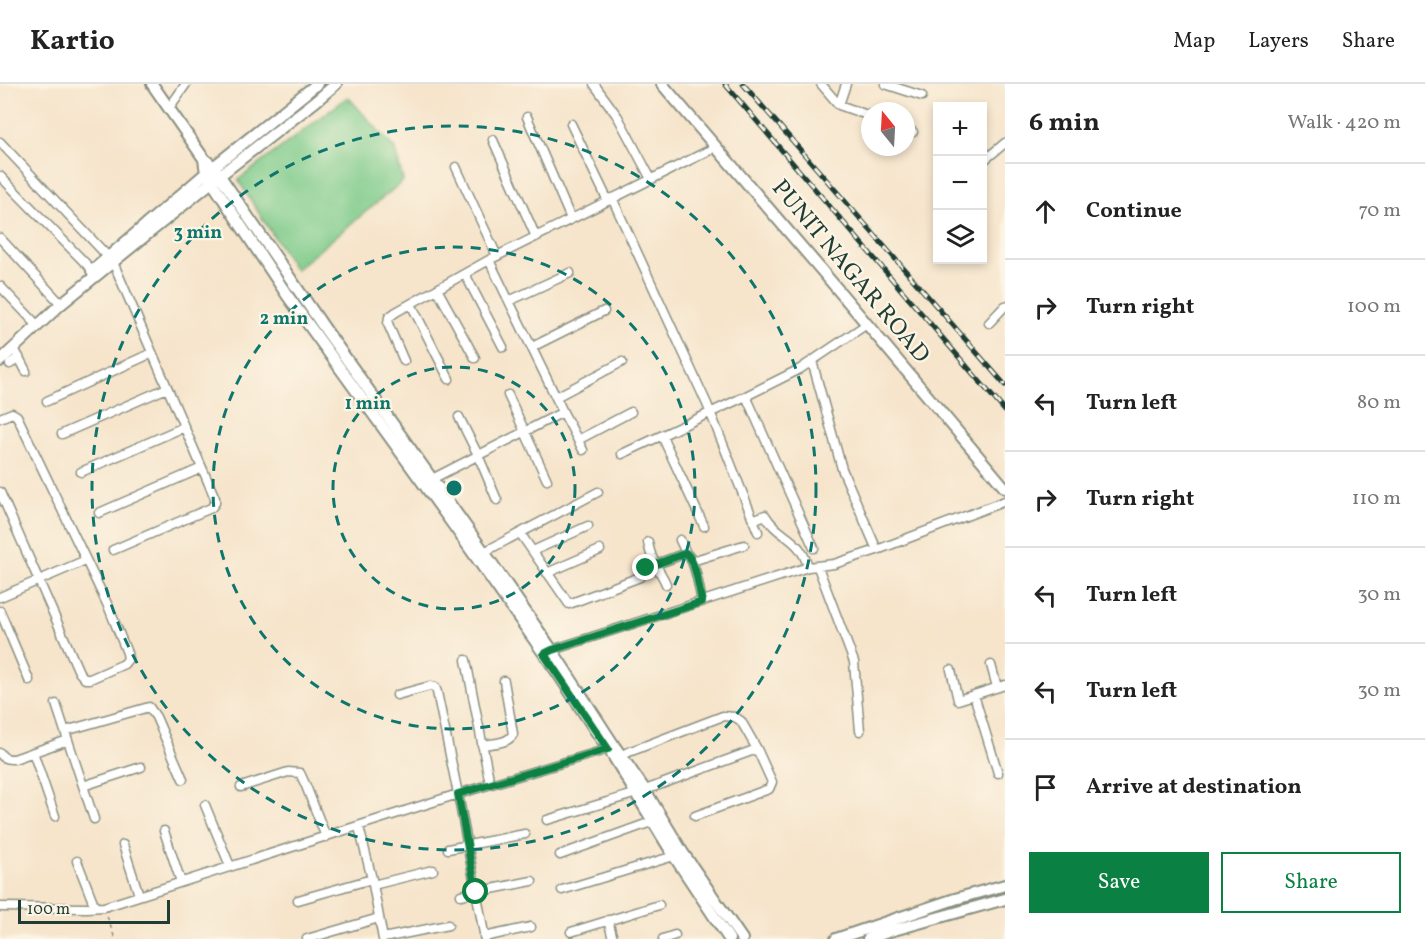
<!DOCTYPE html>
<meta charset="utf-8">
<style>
body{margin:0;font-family:Vollkorn,serif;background:#f6f6f6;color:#222}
.controls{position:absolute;right:18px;top:18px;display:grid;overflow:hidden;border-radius:0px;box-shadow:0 3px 9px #0003}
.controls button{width:54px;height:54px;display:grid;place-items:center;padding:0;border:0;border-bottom:2px solid #e0e0e0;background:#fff;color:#222;font:30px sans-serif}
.compass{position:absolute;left:861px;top:18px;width:54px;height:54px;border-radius:50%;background:#fff;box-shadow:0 3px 9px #0003;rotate:342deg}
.scale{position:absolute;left:18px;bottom:15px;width:152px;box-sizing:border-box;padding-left:6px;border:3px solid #1f3d34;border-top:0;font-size:16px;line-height:21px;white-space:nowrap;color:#1f3d34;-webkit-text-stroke:4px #fcf5e5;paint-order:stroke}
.stop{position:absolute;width:18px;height:18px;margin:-14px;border:4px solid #0b8043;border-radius:50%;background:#fff}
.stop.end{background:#0b8043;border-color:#fff;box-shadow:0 2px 6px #0008}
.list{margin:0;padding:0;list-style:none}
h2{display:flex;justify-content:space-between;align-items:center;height:78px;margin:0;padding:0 24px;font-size:26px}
h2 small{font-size:20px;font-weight:400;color:#767676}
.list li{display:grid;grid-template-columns:39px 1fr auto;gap:18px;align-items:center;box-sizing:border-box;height:96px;padding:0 24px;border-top:2px solid #e0e0e0}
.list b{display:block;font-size:22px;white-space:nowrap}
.list em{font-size:20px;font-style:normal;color:#767676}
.actions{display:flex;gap:12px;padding:18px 24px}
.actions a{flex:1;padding:14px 0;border:2px solid #0b8043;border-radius:0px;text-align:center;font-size:21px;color:#0b8043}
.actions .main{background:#0b8043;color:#fff}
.icon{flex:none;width:33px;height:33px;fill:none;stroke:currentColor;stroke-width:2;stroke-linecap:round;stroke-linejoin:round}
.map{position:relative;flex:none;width:1005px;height:855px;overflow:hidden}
header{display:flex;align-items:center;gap:36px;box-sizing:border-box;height:84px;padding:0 30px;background:#fff;border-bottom:2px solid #e0e0e0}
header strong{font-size:28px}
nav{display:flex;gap:33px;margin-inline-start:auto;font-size:21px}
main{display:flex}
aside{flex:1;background:#fff}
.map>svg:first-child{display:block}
.green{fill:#7ecb8a;stroke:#4e845f;stroke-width:1.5}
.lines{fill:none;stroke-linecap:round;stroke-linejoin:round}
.minor-casing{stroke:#8a9080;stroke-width:11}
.tertiary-casing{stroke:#8a9080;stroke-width:14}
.path{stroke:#8a9080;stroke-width:1.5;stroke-dasharray:4.5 4.5;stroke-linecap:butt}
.minor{stroke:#fff;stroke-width:8}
.tertiary{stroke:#fff;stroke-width:10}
.rail-casing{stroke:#1f3d34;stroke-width:5}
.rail{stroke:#fcf5e5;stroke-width:3;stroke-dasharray:9;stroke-linecap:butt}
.route{stroke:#0b8043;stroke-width:8}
.ring{fill:none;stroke:#0f766e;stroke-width:3;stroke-dasharray:10 8}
.labels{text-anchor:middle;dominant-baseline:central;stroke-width:4.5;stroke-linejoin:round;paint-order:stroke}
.street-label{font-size:24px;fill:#1f3d34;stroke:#fcf5e5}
.centre{fill:#0f766e;stroke:#fcf5e5;stroke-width:3}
.ring-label{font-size:18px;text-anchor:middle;font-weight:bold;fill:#0f766e;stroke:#fcf5e5;stroke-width:4.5;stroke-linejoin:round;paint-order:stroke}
</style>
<header>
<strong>Kartio</strong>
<nav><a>Map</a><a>Layers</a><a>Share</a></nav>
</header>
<main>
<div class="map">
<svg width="1005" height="855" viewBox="0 0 1005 855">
<rect width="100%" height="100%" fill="#fcf5e5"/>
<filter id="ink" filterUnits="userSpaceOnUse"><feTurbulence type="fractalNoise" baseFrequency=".0167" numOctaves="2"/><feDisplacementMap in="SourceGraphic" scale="12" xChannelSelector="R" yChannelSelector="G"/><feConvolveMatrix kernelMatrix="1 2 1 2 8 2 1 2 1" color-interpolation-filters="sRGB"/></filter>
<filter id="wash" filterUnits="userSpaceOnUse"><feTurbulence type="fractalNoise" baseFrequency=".008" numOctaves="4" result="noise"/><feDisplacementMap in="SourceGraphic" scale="24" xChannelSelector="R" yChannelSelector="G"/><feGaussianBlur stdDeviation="1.35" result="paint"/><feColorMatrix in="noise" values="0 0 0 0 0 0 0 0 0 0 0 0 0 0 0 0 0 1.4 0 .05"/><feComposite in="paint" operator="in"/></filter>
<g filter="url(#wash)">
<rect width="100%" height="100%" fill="#f6e4cb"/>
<path class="green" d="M348,13L395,65L403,97L295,186L238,96Z"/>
</g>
<g filter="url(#ink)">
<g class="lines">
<defs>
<path id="minor" d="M594,0L618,33L651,95
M821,0L839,21L870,32
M885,0L922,12
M839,21L846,0
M169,24L186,0
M527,33L571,135
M571,40L608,117
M906,45L913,48
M493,56L536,153
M0,58L113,178L215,414V419L211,424L113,466
M982,78L1005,59
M456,83L497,172
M0,92L96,190
M612,114L707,320L758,448
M0,154L61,220
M489,176L563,328L583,366
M465,190L503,263
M0,202L38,242
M437,205L475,274
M509,217L570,189
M411,220L449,295
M989,239L1005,222
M532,263L604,227
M14,264L26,287
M404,277L388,240L389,233L396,228L489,176L716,63
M812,277L842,385L877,466
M10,280L19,273
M508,311L547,396
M746,312L814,464
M556,313L622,278
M47,317L152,269
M459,333L478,371L497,416
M0,334L12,329L17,332L109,524L127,569L128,575L124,580L90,595H85L79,588L0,408
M62,350L167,304
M662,352L704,442
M578,356L631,328
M622,370L746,312L800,285L867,240
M81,388L184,343
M432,395L563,328
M99,429L202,384
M753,436L765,431C779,455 800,452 808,483
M520,449L569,520L640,493
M680,456L686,469
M648,458C649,465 651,471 654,478C658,486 663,492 666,500
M533,467L588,442
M484,468L598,408
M692,477L744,461
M818,483L854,578L860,647
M646,484L686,469C696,477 699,505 702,518
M547,489L600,466
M0,513L86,476
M0,527L29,596
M547,569L552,566L808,483L834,480L877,466L1005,417
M466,576L490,700
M991,581L997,603
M951,586L958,616L1005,601
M397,611L430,602L435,603L437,608L458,710L485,855
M974,611L998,689
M56,620L94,735
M65,647L149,623L156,633L183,695
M482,661C493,659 508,660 513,650L504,597
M33,668L55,732
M0,669C3,675 8,675 14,675L68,656
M621,671L723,632L735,633L741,637L757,665L772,698L769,705L695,732
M83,702L141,683
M241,703L288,688L300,689L306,702L326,753
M205,721L230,782
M547,736L637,709L757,665
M359,743L372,795L383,855
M164,747L181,798
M123,761L139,811
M448,765L525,750
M560,771L654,737
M77,777L95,823
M373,801L433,786
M562,806L674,772
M461,811L532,797
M298,816L372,795
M0,823L87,824L104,823L458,710L615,663
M608,836L613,855
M571,848L659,821
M484,853L531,843
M383,854L448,841
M307,855L379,834
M663,855L675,851"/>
<path id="tertiary" d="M152,0L204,75L214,83L325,245L484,468L552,566L615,663L645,706L683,769L742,855
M662,0L823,188L1005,404
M204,75L206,89L287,211L454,442L557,588L601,655
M92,187L206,89L317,0
M0,277L61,220L219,92L316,17L336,0
M612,670L674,772L729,855
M836,855L955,815L1005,801
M868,855L890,847L1005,815"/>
</defs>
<use href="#minor" class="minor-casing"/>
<use href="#tertiary" class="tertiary-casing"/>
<path class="path" d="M107,832L115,855"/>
<use href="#minor" class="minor"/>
<use href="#tertiary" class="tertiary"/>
<defs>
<path id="rail" d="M725,0L1005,327
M743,0L1005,301"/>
</defs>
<use href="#rail" class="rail-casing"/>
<use href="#rail" class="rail"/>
</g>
</g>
<g class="lines" filter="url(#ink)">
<path class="route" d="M476,808L458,710L608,665L544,570L552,566L702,518C699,505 696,477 686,469L646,484"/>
</g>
<g class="ring">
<circle cx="454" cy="404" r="121"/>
<circle cx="454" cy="404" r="241"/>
<circle cx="454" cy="404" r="362"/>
</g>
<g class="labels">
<g class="street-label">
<text transform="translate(850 188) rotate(50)">PUNIT NAGAR ROAD</text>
</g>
</g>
<circle cx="454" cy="404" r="9" class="centre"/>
<g class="ring-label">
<text x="198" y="154">3 min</text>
<text x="284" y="240">2 min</text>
<text x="368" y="325">1 min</text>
</g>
</svg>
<div class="controls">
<button>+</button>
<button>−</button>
<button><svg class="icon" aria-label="layers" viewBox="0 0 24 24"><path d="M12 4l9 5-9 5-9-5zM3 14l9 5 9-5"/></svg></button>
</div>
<svg class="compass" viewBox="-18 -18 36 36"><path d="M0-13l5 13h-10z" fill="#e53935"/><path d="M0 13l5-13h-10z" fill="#767676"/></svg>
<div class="scale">100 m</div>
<div class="stop" style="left:476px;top:808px"></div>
<div class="stop end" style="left:646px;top:484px"></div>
</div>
<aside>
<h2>6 min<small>Walk · 420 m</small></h2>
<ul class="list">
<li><svg class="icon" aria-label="ahead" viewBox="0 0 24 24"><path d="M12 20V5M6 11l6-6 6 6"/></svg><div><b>Continue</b></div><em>70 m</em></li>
<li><svg class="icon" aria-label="right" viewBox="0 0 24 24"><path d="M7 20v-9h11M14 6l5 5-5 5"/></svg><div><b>Turn right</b></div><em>100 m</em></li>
<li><svg class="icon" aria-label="left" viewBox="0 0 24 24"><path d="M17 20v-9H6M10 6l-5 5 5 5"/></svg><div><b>Turn left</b></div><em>80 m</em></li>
<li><svg class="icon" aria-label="right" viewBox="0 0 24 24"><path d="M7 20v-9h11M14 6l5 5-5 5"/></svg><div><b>Turn right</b></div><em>110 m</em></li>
<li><svg class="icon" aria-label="left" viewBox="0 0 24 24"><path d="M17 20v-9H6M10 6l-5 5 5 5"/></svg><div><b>Turn left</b></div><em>30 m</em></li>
<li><svg class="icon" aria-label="left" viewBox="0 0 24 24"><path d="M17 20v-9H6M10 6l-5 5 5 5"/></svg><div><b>Turn left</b></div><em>30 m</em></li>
<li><svg class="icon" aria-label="arrive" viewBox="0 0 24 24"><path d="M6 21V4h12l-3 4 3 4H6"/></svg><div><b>Arrive at destination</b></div></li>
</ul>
<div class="actions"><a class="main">Save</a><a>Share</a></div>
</aside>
</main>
